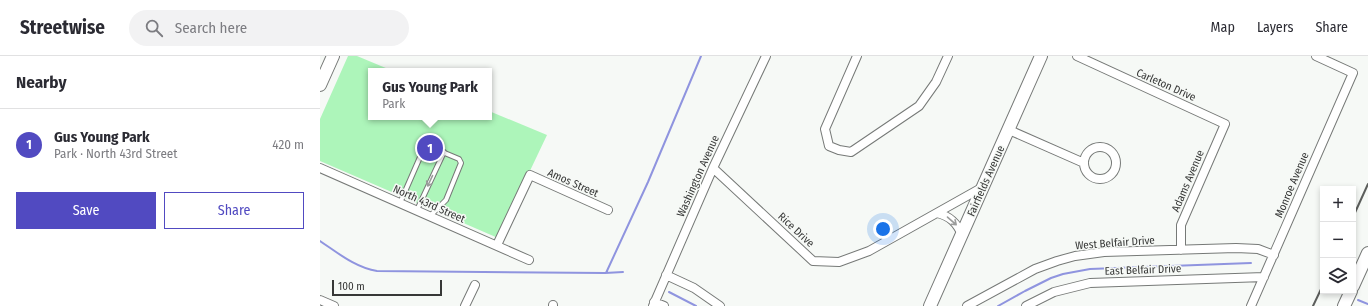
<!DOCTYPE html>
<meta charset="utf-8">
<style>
body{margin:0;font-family:"Fira Sans Condensed",sans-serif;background:#f2f2f3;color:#2b2b33}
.controls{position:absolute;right:12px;bottom:12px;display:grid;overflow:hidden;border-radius:0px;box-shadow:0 2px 6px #0003}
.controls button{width:36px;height:36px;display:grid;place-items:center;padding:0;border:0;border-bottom:1px solid #e1e1e2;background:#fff;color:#2b2b33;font:20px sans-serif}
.scale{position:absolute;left:12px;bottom:10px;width:110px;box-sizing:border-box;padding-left:4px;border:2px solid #373837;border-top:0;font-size:11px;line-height:14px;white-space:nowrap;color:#373837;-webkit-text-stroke:3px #f6f9f6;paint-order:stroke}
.you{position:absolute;left:563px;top:173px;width:14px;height:14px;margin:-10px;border:3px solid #fff;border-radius:50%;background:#1a73e8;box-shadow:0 0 0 6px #1a73e833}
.badge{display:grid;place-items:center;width:26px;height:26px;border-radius:50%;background:#514ac1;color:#fff;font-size:13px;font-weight:700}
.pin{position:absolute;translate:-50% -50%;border:2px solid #fff;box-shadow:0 1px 4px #0006}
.popup{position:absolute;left:48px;top:12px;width:124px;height:52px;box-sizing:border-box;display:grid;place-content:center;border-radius:0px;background:#fff;filter:drop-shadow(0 1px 3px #0005);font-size:13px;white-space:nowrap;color:#7c7c81}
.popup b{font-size:15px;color:#2b2b33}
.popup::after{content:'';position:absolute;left:50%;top:100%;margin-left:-8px;border:8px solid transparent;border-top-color:#fff}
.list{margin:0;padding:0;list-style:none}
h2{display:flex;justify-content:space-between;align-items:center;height:52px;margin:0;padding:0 16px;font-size:17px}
h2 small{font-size:13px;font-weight:400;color:#7c7c81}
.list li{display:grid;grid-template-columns:26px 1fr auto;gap:12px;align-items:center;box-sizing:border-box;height:72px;padding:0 16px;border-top:1px solid #e1e1e2}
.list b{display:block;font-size:15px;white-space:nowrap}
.list p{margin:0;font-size:13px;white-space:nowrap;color:#7c7c81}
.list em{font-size:13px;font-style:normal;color:#7c7c81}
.actions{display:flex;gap:8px;padding:12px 16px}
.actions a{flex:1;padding:9px 0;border:1px solid #514ac1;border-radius:0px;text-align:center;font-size:14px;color:#514ac1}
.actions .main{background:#514ac1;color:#fff}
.icon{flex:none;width:22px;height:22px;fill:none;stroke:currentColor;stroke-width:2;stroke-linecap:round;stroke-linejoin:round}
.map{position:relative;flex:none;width:1048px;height:250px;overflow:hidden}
header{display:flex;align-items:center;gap:24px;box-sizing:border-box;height:56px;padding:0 20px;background:#fff;border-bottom:1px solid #e1e1e2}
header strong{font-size:19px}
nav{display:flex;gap:22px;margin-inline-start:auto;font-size:14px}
.search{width:280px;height:36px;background:#f2f2f3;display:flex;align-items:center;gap:10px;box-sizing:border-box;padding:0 14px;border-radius:22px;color:#7c7c81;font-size:15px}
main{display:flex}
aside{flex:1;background:#fff}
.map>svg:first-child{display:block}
.green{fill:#adf5ba}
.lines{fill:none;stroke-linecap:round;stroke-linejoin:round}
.stream{stroke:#8f94df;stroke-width:2}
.lane-casing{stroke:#767977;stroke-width:6}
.street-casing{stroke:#767977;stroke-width:10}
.secondary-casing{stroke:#767977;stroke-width:14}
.lane{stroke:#fff;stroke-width:4}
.street{stroke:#fff;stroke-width:8}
.secondary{stroke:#fff;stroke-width:12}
.rail{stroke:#5c5e5c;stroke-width:2}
.oneway{stroke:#9b9c9b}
.labels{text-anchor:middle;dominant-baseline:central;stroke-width:3;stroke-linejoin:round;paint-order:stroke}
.street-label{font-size:11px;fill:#373837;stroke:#f6f9f6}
</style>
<header>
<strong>Streetwise</strong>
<div class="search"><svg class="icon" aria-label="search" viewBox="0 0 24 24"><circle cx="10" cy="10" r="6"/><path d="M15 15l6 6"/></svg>Search here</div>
<nav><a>Map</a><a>Layers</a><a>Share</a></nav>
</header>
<main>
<aside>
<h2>Nearby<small></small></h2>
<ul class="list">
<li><span class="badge">1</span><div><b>Gus Young Park</b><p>Park · North 43rd Street</p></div><em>420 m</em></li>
</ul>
<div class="actions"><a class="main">Save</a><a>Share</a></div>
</aside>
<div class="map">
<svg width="1048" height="250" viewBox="0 0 1048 250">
<rect width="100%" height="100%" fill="#f6f9f6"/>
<path class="green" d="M28,0H37L73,15H51V61H169V55L227,79L178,182L0,105V63Z"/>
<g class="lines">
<path class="stream" d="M0,185C18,197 36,212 57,215L285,217L303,216
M286,217L328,126L381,0
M349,236L376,250
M1038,244L1048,248
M678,250L705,235L731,222L743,218L770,213L931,207"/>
<defs>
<path id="lane" d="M80,147L104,92L108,90L139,103L141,107L126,144L110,160
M97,154L124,96"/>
<path id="street" d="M537,0L505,73L509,90L519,94L531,96L599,50L616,26L628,0
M757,0L905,68L861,169V194
M689,74L764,107
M764 107a16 16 0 1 1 32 0a16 16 0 1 1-32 0Z
M0,112L209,204
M393,112L493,205L519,206L549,195L663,131
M617,157C630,160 637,167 642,179
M177,189L210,119L288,154
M346,219L374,232L400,250
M0,244L14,250
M334,246L344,250
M145,250L155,229
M233,250V249
M333,250L393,112L446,0
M647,250L715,213L737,205L755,200L784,196L916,192L938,193L954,199
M706,250L734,236L770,227L944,221
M931,250L1033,17L996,0"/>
<path id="secondary" d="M0,29L13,0
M1033,230L1048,197
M610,250L721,0
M1024,250L1031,235"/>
</defs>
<use href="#lane" class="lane-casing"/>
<use href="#street" class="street-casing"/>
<use href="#secondary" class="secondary-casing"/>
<use href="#lane" class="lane"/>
<use href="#street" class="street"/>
<use href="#secondary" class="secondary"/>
<path class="rail" d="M1033,161L1048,128
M993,250L1003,229"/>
</g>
<defs><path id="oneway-shaft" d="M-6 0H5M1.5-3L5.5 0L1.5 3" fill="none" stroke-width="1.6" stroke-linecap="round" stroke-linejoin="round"/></defs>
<g class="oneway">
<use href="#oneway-shaft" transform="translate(110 125) rotate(115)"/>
<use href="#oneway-shaft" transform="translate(632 165) rotate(41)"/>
</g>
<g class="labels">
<g class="street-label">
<text transform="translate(846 29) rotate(24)">Carleton Drive</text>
<text transform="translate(378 120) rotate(-66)">Washington Avenue</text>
<text transform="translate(666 125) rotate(-66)">Fairfields Avenue</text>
<text transform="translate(868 125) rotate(-67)">Adams Avenue</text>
<text transform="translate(253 127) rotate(24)">Amos Street</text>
<text transform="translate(972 129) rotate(-67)">Monroe Avenue</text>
<text transform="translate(109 148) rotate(24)">North 43rd Street</text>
<text transform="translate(476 174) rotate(43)">Rice Drive</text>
<text transform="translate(795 187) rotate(-4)">West Belfair Drive</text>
<text transform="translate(823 214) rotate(-2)">East Belfair Drive</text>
</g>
</g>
</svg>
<div class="controls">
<button>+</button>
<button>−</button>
<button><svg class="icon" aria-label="layers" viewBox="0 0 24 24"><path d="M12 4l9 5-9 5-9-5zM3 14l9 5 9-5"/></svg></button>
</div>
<div class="scale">100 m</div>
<div class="you"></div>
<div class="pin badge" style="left:110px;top:92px">1</div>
<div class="popup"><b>Gus Young Park</b>Park</div>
</div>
</main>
